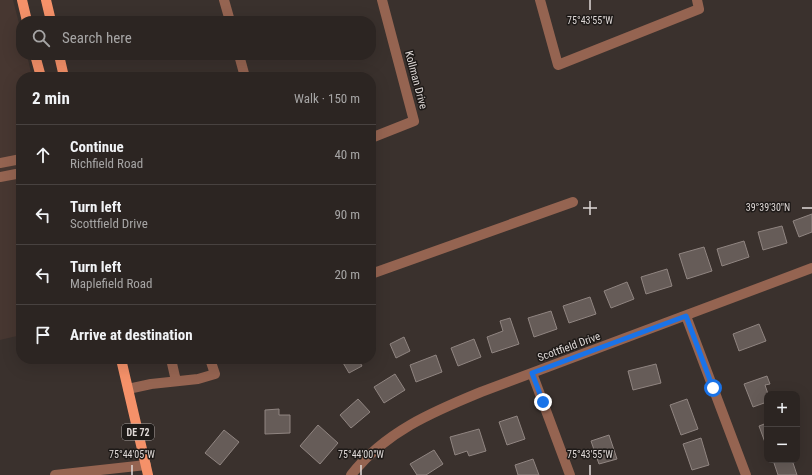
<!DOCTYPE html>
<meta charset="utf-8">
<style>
body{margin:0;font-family:"Roboto Condensed",sans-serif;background:#342d2a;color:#f1f3f6}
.controls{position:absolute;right:12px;bottom:12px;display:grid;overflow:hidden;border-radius:8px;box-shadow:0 4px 16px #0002}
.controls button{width:36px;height:36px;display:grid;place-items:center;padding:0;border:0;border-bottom:1px solid #484240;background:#2c2522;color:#f1f3f6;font:20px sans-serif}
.stop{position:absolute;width:12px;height:12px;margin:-9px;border:3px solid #1a73e8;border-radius:50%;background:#fff}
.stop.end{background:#1a73e8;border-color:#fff;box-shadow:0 1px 4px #0008}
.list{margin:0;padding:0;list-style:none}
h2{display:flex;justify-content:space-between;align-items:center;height:52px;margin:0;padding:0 16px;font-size:17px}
h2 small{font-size:13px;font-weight:400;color:#a6a5a5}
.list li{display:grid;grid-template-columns:26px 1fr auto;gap:12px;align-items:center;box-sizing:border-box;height:60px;padding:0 16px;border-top:1px solid #484240}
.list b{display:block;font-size:15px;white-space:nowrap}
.list p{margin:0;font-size:13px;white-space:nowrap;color:#a6a5a5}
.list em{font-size:13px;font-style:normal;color:#a6a5a5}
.icon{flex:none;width:22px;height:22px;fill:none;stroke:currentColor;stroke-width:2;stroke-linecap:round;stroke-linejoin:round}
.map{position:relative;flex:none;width:812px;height:475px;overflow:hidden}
.search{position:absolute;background:#2c2522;box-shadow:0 4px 16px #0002;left:16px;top:16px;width:360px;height:44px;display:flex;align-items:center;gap:10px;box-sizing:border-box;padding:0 14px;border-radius:16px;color:#a6a5a5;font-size:15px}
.panel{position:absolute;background:#2c2522;box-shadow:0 4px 16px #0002;left:16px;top:72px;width:360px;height:292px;border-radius:16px}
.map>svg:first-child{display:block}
.built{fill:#473731}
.building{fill:#665c58;stroke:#908581}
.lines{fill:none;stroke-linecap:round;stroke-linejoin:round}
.minor{stroke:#956451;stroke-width:10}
.major{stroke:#f59169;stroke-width:10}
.route{stroke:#1a73e8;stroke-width:5}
.ticks{fill:none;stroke:#dfd9d7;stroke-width:1.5}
.labels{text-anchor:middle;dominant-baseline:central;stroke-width:3;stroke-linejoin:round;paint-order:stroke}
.shield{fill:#1e1a18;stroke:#a5a09e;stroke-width:1}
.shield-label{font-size:10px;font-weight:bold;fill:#dfd9d7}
.street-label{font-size:11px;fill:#dfd9d7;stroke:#1e1a18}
.ticks-label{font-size:10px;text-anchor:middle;fill:#dfd9d7;stroke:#1e1a18;stroke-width:3;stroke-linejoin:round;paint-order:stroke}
</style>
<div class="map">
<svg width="812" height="475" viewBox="0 0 812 475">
<rect width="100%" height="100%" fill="#3a312d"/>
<path class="built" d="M0,0H13L21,31V55H27L32,77H21V335L0,340Z"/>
<path class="building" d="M812,214V232L799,237L793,221Z
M782,226L787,243L763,250L758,232Z
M744,241L749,257L722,266L717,249Z
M704,247L712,271L687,279L679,254Z
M667,269L672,286L646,294L641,277Z
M627,282L634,299L611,308L604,291Z
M590,297L596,314L569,323L563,306Z
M551,311L557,329L534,337L528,318Z
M510,318L519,344L492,353L487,337L503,331L500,321Z
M759,324L766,341L739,351L733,334Z
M404,337L410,351L396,358L390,344Z
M474,339L481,357L458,366L451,348Z
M436,355L442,372L416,382L410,365Z
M345,359H358L362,366L349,373L342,361Z
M656,364L661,383L633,390L628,371Z
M395,374L405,390L384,403L374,387Z
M767,376L770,384L765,385L768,394H767V402L753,407L744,384Z
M358,399L370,412L351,428L340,415Z
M687,399L698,429L681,435L670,405Z
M279,409V415H290V433L265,434V410Z
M517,416L525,439L507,445L499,422Z
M767,423V445H766L759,426Z
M318,425L338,443L320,464L300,446Z
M479,429L486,451L469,456L467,451L455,455L450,437Z
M224,430L239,442L220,465L205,453Z
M609,435L617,459L599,464L591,441Z
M701,438L709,465L692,470L683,444Z
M434,450L443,464L426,475H417L410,464Z
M533,459L539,475H518L515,465Z
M773,460H792L797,475H778Z"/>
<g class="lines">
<path class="minor" d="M224,0L230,21
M540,0L558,65L699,9L697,0
M239,55L245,77
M371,138L414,121L382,0
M0,163L21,159
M0,177L16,174H21
M371,274L573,202
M686,316L746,475
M171,359L176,381
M532,373L570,475
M128,389L151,384L198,379L215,374L210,359
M55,475L146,465
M351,475C385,432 432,412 481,392L812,268"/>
<path class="major" d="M22,0L27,21
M46,0L51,21
M35,55L41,77
M59,55L64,77
M121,359L148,475"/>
</g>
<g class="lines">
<path class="route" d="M543,402L532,373L686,316L713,388"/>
</g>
<path class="ticks" d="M590,0V10M590,201V215M583,208H597M802,208H812M132,465V475M361,465V475M590,465V475"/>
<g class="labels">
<rect class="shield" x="122" y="424" width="32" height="16" rx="3"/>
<g class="shield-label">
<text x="138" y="432">DE 72</text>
</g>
<g class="street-label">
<text transform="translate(416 80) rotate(75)">Kollman Drive</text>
<text transform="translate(569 347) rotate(-20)">Scottfield Drive</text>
</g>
</g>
<g class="ticks-label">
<text x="590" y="24">75°43'55"W</text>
<text x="768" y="211">39°39'30"N</text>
<text x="132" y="458">75°44'05"W</text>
<text x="361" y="458">75°44'00"W</text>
<text x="590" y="458">75°43'55"W</text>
</g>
</svg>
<div class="controls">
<button>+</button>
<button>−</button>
</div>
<div class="stop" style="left:713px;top:388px"></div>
<div class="stop end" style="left:543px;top:402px"></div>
<div class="search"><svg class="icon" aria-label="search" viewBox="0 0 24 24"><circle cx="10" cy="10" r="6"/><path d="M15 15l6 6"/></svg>Search here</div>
<section class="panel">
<h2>2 min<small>Walk · 150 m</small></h2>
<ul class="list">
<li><svg class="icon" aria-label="ahead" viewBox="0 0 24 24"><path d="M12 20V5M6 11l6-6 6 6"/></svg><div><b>Continue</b><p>Richfield Road</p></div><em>40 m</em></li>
<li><svg class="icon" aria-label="left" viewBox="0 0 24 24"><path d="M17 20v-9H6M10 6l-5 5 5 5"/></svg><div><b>Turn left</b><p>Scottfield Drive</p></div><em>90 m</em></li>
<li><svg class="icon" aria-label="left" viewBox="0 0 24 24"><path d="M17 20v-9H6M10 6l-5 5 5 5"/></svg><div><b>Turn left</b><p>Maplefield Road</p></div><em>20 m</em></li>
<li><svg class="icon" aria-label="arrive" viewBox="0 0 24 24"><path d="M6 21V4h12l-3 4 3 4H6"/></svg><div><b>Arrive at destination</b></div></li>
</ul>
</section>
</div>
